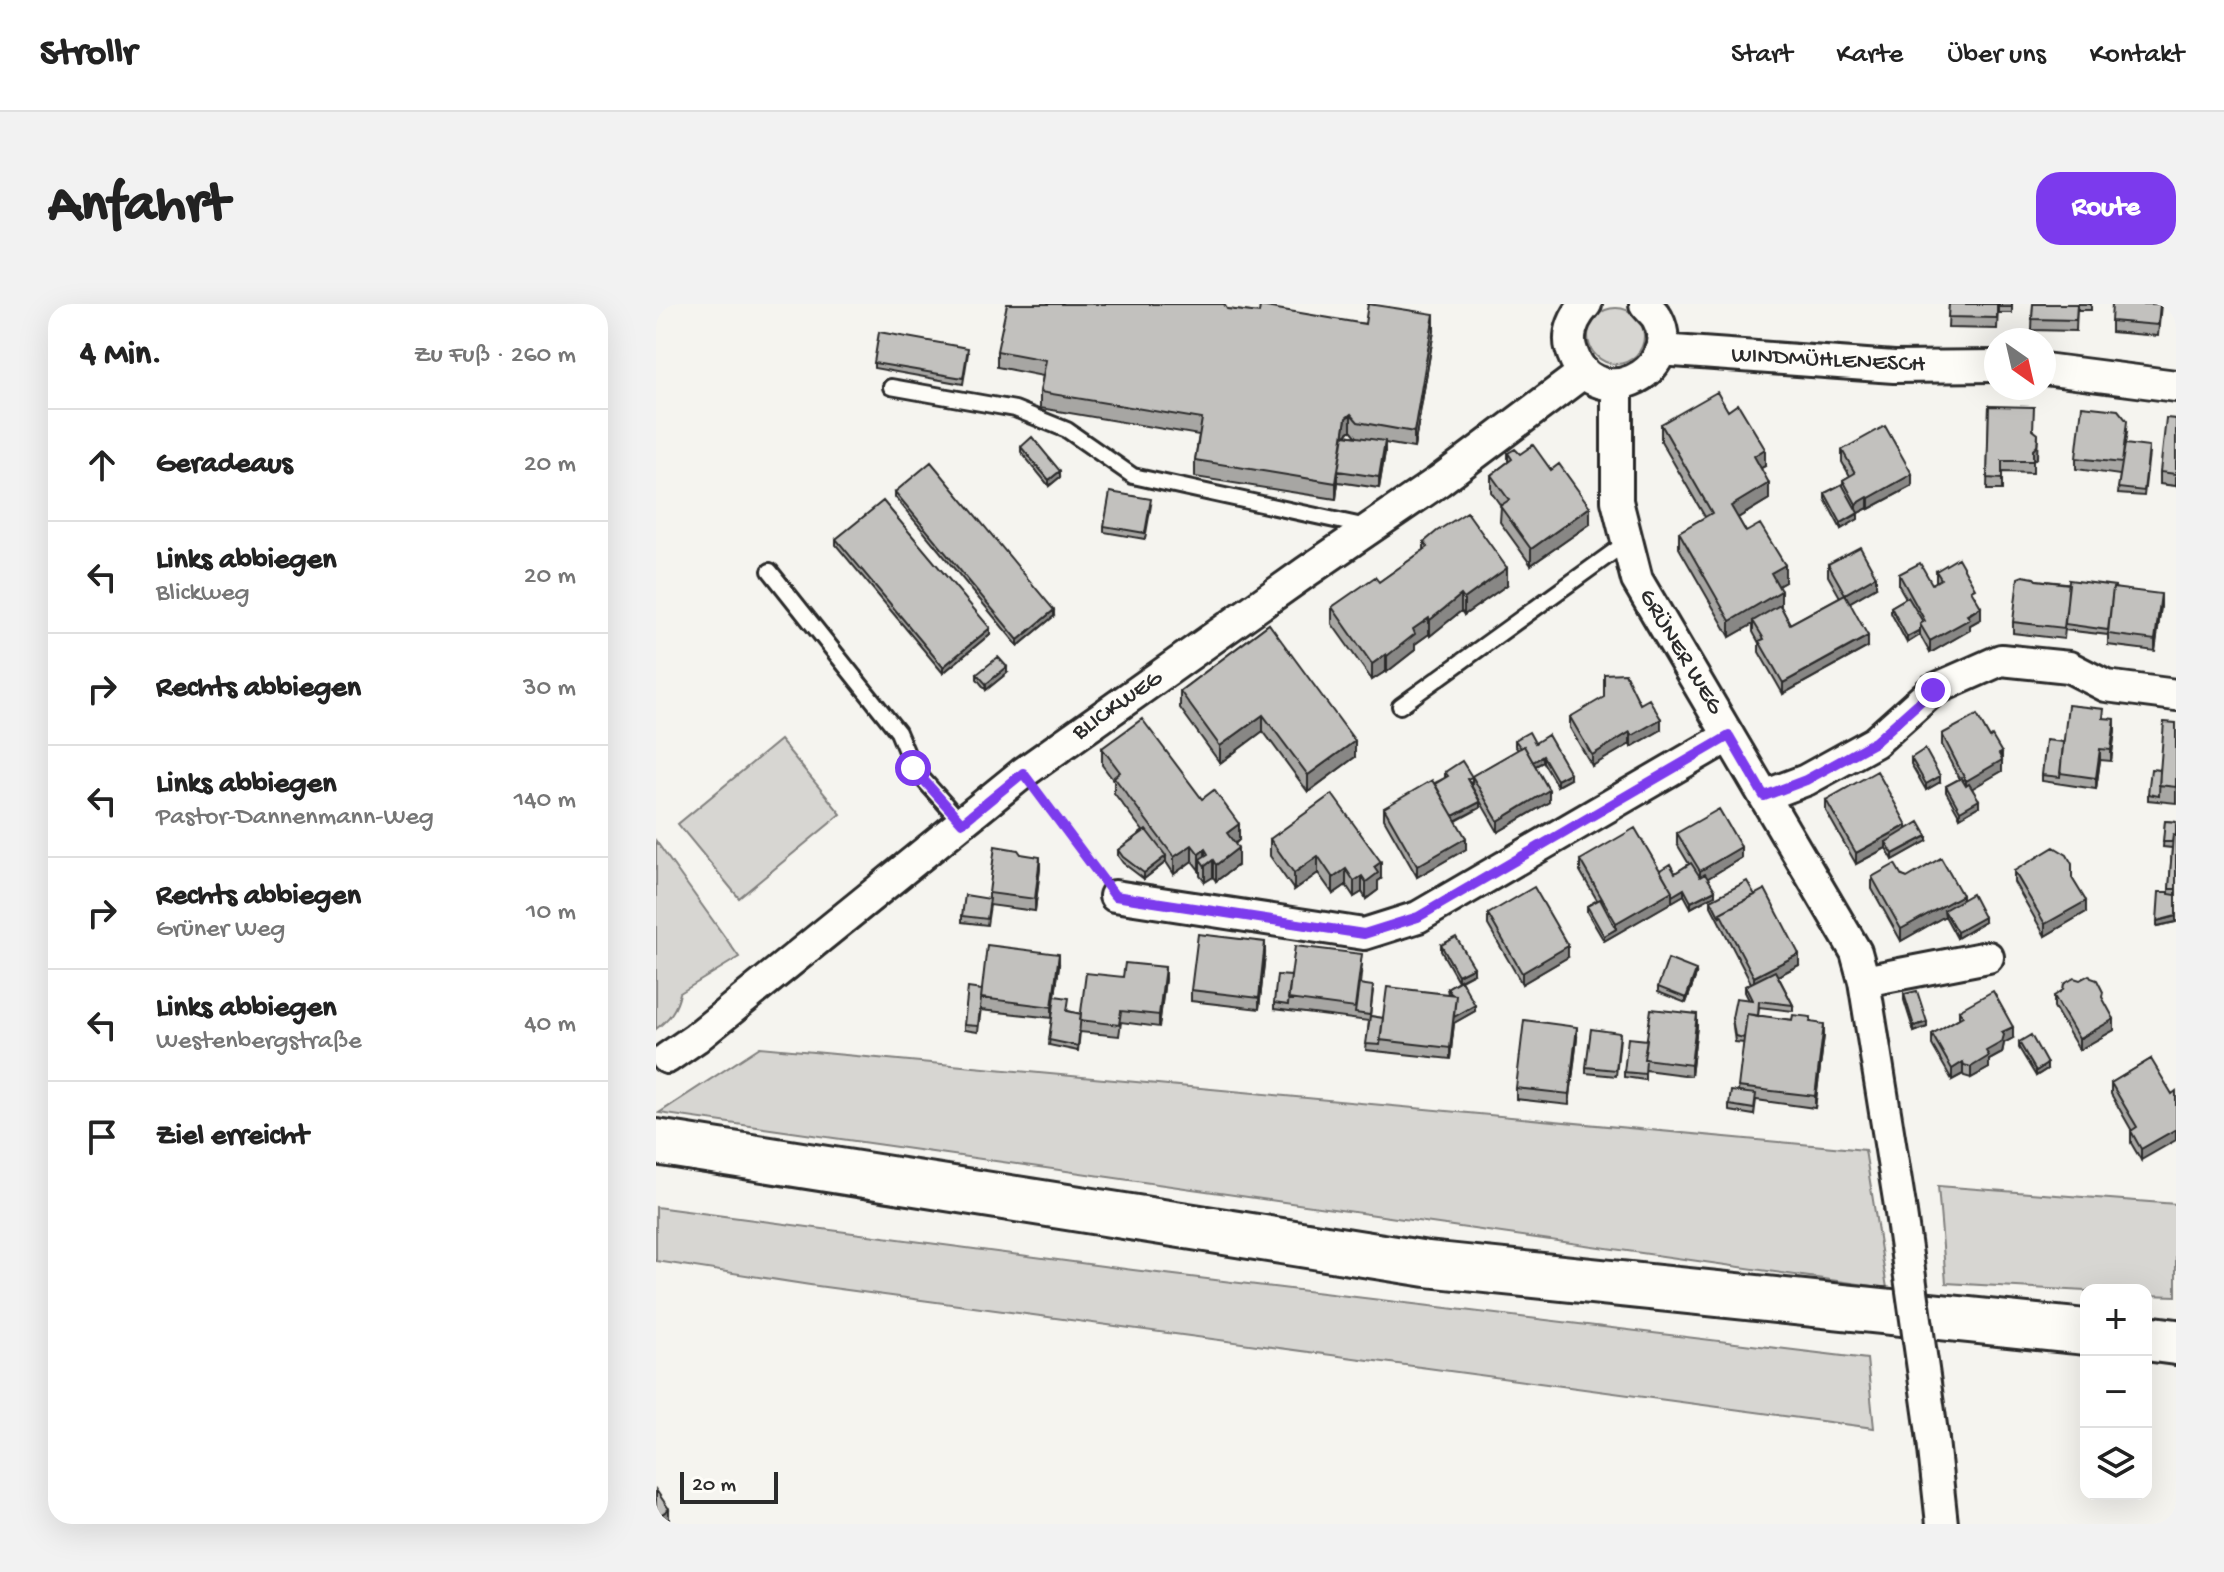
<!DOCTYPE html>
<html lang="de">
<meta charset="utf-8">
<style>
body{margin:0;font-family:"Gochi Hand",sans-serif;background:#f2f2f2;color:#222}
.controls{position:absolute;right:24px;bottom:24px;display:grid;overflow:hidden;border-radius:16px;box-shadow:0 8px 32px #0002}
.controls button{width:72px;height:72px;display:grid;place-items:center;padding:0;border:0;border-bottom:2px solid #e0e0e0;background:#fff;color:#222;font:40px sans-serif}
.compass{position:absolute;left:1328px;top:24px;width:72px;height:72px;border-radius:50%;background:#fff;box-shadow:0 8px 32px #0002;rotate:146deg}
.scale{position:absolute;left:24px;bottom:20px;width:98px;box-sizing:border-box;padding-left:8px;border:4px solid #2b2b2b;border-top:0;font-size:22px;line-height:28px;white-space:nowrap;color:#2b2b2b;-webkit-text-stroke:6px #fdfcf7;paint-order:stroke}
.stop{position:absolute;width:24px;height:24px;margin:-18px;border:6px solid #7c3aed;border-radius:50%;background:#fff}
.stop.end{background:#7c3aed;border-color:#fff;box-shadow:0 2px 8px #0008}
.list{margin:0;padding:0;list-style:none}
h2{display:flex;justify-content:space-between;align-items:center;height:104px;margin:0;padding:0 32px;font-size:34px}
h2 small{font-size:26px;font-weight:400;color:#767676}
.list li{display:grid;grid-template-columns:52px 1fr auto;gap:24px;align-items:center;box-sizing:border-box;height:112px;padding:0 32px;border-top:2px solid #e0e0e0}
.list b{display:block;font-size:30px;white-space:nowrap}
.list p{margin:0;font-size:26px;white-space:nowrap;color:#767676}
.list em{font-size:26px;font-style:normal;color:#767676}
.icon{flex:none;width:44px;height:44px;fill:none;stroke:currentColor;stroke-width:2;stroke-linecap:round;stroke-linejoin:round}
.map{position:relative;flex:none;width:1520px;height:1220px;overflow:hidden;border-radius:24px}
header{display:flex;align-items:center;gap:48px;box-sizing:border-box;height:112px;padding:0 40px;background:#fff;border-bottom:2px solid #e0e0e0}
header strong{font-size:38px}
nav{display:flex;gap:44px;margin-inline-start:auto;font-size:28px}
.intro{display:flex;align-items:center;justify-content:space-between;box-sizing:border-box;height:192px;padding:0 48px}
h1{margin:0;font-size:56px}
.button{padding:20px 36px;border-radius:24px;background:#7c3aed;color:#fff;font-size:28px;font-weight:700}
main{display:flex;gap:48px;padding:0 48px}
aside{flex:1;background:#fff;border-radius:24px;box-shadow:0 8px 32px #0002}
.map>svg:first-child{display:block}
.green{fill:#d7d6d2;stroke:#81807e;stroke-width:2}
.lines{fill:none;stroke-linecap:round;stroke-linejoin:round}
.lane-casing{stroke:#2b2b2b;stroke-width:20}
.street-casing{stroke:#2b2b2b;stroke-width:36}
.highway-casing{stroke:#2b2b2b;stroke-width:50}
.path{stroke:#2b2b2b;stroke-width:5;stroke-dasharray:2 6;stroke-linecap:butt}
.lane{stroke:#fdfcf7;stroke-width:14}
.street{stroke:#fdfcf7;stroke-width:30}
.highway{stroke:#fdfcf7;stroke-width:44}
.street-bridge-casing{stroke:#2b2b2b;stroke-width:36;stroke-linecap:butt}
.street-bridge{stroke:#fdfcf7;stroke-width:30}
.wall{fill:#a7a6a3;stroke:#2b2b2b;stroke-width:2;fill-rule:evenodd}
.shaded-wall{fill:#888785;stroke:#2b2b2b;stroke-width:2}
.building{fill:#c2c1be;stroke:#2b2b2b;stroke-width:2}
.route{stroke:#7c3aed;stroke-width:10}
.labels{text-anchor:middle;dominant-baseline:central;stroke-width:6;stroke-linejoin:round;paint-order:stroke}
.street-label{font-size:24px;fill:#2b2b2b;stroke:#fdfcf7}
</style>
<header>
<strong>Strollr</strong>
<nav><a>Start</a><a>Karte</a><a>Über uns</a><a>Kontakt</a></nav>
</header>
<div class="intro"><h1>Anfahrt</h1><a class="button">Route</a></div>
<main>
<aside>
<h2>4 Min.<small>Zu Fuß · 260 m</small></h2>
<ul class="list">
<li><svg class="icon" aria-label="ahead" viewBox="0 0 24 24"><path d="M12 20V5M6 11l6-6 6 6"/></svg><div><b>Geradeaus</b></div><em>20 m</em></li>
<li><svg class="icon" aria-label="left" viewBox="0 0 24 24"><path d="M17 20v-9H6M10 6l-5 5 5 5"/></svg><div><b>Links abbiegen</b><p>Blickweg</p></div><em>20 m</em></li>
<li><svg class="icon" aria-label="right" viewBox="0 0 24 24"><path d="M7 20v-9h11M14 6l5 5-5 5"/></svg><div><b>Rechts abbiegen</b></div><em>30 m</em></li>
<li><svg class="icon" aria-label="left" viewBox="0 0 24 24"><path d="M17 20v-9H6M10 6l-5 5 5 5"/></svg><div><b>Links abbiegen</b><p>Pastor-Dannenmann-Weg</p></div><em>140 m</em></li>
<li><svg class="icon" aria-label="right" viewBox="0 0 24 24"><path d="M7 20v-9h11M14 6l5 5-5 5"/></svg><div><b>Rechts abbiegen</b><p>Grüner Weg</p></div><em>10 m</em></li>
<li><svg class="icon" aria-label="left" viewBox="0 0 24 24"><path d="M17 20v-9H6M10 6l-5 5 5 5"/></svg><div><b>Links abbiegen</b><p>Westenbergstraße</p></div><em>40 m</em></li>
<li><svg class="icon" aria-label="arrive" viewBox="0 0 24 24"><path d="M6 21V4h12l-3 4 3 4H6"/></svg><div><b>Ziel erreicht</b></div></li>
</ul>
</aside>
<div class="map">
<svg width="1520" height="1220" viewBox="0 0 1520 1220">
<rect width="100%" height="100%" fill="#f5f4ef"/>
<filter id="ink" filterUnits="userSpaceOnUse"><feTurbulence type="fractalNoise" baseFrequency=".0125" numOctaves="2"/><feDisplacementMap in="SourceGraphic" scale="16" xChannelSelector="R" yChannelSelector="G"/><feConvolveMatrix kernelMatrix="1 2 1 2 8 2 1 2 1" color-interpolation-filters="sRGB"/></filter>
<g filter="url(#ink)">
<path class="green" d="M932 32a28 28 0 1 1 56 0a28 28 0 1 1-56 0Z
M124,436L185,510L83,594L22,520Z
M0,537L83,653L24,689C21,705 13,715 0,725Z
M104,743L1209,846L1231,984L3,809Z
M1282,882L1520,900V992L1490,991V986L1430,987L1290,979Z
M0,903L477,966L1211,1055L1218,1124L154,981L0,957Z"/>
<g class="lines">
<defs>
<path id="lane" d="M235,83L359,105L411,126L477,172L711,223
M114,267L242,428L257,464L306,519
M744,402L971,238"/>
<path id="street" d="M930,0C919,12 911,28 915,44C934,115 1030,69 1001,14C998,9 992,4 989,0
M1004,46L1238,63L1340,62
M1388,65L1520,82
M961,81V197L981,276L1200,648L1208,677L1244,902
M1108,492L1150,476L1219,438L1277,386L1345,356L1413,363L1450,382L1520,391
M459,592L708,630L762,613L1073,432
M1208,677L1332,653
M11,754L40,734L367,469L650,268L783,177L928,68
M1277,1136L1286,1220"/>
<path id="highway" d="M0,838L771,960L1430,1028
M1490,1034L1520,1038"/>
</defs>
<use href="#lane" class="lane-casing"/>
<use href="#street" class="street-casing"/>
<use href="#highway" class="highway-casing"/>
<path class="path" d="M384,493L441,568"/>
<use href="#lane" class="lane"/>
<use href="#street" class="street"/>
<use href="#highway" class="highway"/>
<defs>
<path id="street-bridge" d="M1244,902L1277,1136"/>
</defs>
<use href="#street-bridge" class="street-bridge-casing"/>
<use href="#street-bridge" class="street-bridge"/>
</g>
<path class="wall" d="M1293,0H1356V9H1342V4L1341,25L1292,24Z
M1377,0H1421L1420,27L1376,26Z
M1422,0H1435V6H1422Z
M1505,0L1502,32L1455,28V17Z
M571,5L603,9L778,27L758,144L729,139V148L723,184L682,178L680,195L539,173V156L543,131L384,104V88L387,72L341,63V47ZM695,126L701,133L690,131Z
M312,49L307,80L218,64V59Z
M1333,102L1378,126L1381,153L1377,157V169L1346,168V186H1331Z
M1072,107L1109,162L1105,164L1113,195L1082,214L1090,228L1129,278L1122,282L1125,303L1134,320L1184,293L1172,272V260L1220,283L1193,299L1212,343L1127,390L1103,348V339L1097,328V320L1074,333L1023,244V228L1049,213L1005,137V120Z
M1520,115V182L1504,180V168Z
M1471,129L1469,140L1493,149L1488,192L1462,190L1464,171L1420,165V154Z
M365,143L404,173L393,182L365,148Z
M1186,146L1256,182L1213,205L1212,204L1202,209V215L1185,225L1169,195V189L1187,181V176L1194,172L1186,158Z
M852,149L934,220L875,261L844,218L845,202L835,188V171L852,158Z
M239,188L398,312L362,342L239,193Z
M495,201L489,235L448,228V222Z
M180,235L334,330L287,369L180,241Z
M768,238L851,281L808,311L805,307L774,332L773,330L759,340V346L731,368L730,367L716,376L676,320V303L723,278L768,246Z
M1280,267L1319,292L1325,315L1314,321V326L1274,349L1264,331L1251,339L1235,309V303L1250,294L1243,282V270L1276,280L1280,278Z
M1380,276L1459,284L1505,302L1499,347L1452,341V331L1409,326V324L1408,335L1357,329V318Z
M613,320L699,453L652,488L607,427L564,459L524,404V387Z
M351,369L330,386L321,375V370Z
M984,400L1005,426L975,443L974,440L936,462L914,424V413Z
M1448,414L1459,426L1455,457L1444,456L1440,485L1386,477V471L1407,438Z
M1520,419V499L1492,496V490L1504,466Z
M1286,430L1346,454V467L1316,484L1323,502L1304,513L1290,488V482L1303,475L1286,441Z
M859,436L879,439L914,475L901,482L887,458L879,462L893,498L842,528L816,483V472L862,446L859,442Z
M446,444L546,495L583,536L579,540L582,561L560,577L557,573L549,578L544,572V565L543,566L536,557L518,570L510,558L488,575L467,559L462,552V546L487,527L458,489V477L446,461Z
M1255,454L1284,478L1270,486L1255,460Z
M789,468L816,478L813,480L824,504L800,517L810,545L761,573L728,515V504L789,474Z
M1170,496L1271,537L1237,556L1230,544L1200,560L1170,507Z
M1509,517L1520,518V618L1501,622L1513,588L1516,544L1507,543Z
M1021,529L1085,554L1052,574L1059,591L1035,604L1028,591L948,637L931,608V602L941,596L924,567V556L1019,569L1033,560L1021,540Z
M614,535L725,575L722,577V586L710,595L706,588L698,593L690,581L677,590L662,569L638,586L614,552Z
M365,550L384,564L379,607L334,601L331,621L306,618V612L333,595V589Z
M1358,567L1416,574L1430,608L1389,632L1358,578Z
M1246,572L1306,596L1328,618L1301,634L1289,612L1245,637L1216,585V573Z
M1099,591L1143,661L1122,672L1137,701V707L1103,703L1102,712L1155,718L1168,731L1159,804L1100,796L1098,811L1073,807V801L1082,788L1088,739L1079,738L1076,714L1093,696L1089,688V682L1095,679L1055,602V596Z
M832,610L912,653L866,680L832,621Z
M785,641L818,669L805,676L819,707L798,719L794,755L710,746L713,717L618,705V699L635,672L706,661L704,680L717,687L714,712L727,714L792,690L791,684L802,677L785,647Z
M609,650L603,705L535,697V686Z
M403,661L399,692L412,707L425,710L467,673L509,675L503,723L465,718L463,732L424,728L422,747L393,741L396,714L325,706V704L322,728L308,726V721L326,686Z
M1040,671L1030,699L1002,688V683Z
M1248,690L1271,723L1258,728L1248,696Z
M1398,692L1447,696L1458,726L1423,746L1398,703Z
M1303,706L1357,734L1348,739L1346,749L1333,756V764L1315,774L1308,772L1307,770L1296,776L1276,741V730L1303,714Z
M1041,722L1035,772L989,766V776L968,773V768L991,736Z
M921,734L913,801L860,795V784Z
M964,734L960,772L930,769V763Z
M1363,738L1391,765L1380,772L1363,744Z
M1495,755L1485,856L1475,839V827H1476L1455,790V779Z"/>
<path class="shaded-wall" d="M778,10V27L758,144V128Z
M695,110V126L690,130L684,167H682V178L680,195V179L690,114Z
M1382,130L1381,153L1377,157V146Z
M729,137V148L723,184V173Z
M1109,145V162L1098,168V152Z
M404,167V173L393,182V176Z
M1256,170V182L1213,205V194Z
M1113,179V195L1075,218V202Z
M1212,193V204L1202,209V215L1185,225V219L1200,211V200Z
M934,203V220L875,261V245Z
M1129,261V278L1115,286V269Z
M851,264V281L808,311V295Z
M1220,272V283L1189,301V290Z
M1125,287V304L1097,317V320L1074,333V317Z
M1505,290V302L1499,347V336Z
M805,291V307L774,332V316Z
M1325,303V315L1314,321V326L1274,349V337Z
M398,306V312L362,342V336Z
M773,314V330L759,340V346L731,368V352L757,325Z
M334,324V330L287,369V363Z
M1264,326V331L1251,339V333Z
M1212,332V343L1127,390V379Z
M730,350V367L716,376V360Z
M351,363V369L330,386V380Z
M607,411V427L564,459V442Z
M1005,415V426L975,443V432Z
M1459,415V426L1455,457V446Z
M974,428V440L936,462V451Z
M699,437V453L652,488V471Z
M1444,445V456L1440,485V474Z
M1346,449V467L1310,488V477Z
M887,452V458L874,465V459Z
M914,469V475L901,482V476Z
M1284,472V478L1270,486V480Z
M893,486V498L842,528V517Z
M1323,496V502L1304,513V507Z
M824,498V504L795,519V513Z
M583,520V536L571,545V529Z
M1251,521V532L1230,538V544L1200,560V549Z
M1271,532V537L1237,556V550Z
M810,534V545L761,573V562Z
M536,541V557L518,570V553Z
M1085,543V554L1044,579V567Z
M582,544V561L560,577V561Z
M549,545V561L544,555V565L543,566V550Z
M510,552V558L488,575V569Z
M662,552V569L638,586V569Z
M384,553V564L379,607V595Z
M557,556V573L549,578V562Z
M725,558V575L722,577V586L710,595V578L718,563Z
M690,565V581L677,590V574Z
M706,572V588L698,593V577Z
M1028,585V591L1016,598V592Z
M1059,586V591L1035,604V598Z
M1016,587V598L948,637V632L960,625V619Z
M1306,591V603L1288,606L1289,612L1245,637V625Z
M1430,597V608L1389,632V620Z
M1520,612V618L1501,622V617Z
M1328,613V618L1301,634V628Z
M609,638V650L603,705V694Z
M912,642V653L866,680V669Z
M403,650V661L396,714V703Z
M1143,650V661L1098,684V673Z
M509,663V675L503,723V711Z
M818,663V669L802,677V671Z
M1040,666V671L1030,699V694Z
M800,691L819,701V707L798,719L794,755V744Z
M1041,710V722L1035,772V761Z
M1458,715V726L1423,746V735Z
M1271,718V723L1258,728V722Z
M1168,720V731L1159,804V792Z
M921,723V734L913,801V790Z
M1357,723V734L1348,739L1346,749L1333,756V764L1315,774V763L1346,728Z
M1307,758V770L1296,776V765Z
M1391,760V765L1380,772V767Z
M1520,825V836L1485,856V845Z
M13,1205V1220H0V1214Z"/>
<path class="building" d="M351,0H568L571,5L603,9L604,2L709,20L712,0L778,10L758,128L702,118L695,110L690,114L680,179L539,156L546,115L384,88L390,56L341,47Z
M1293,0H1341V14L1292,13Z
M1342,0H1356V3H1342Z
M1377,0H1421L1420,16L1376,15Z
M1456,0H1504L1502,21L1455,17Z
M223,28L312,44L307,74L218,59Z
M1061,88L1072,107L1082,100L1109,145L1098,152L1113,179L1075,202L1090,228L1104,220L1129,261L1115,269L1125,287L1074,317L1023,228L1056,209L1005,120Z
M1333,102L1378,103L1377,126L1382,130L1381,142L1377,146V157H1346V175L1331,174Z
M1426,102L1462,106L1471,117L1466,159L1420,154Z
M1510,114L1520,115V170L1504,168Z
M1229,122L1256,170L1213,194L1212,193L1200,200L1187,176L1199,169L1186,146Z
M688,131L729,137L723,173L682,167Z
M376,133L404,167L393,176L365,143Z
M1469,140L1493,143L1488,187L1462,184Z
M877,141L895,166L903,160L934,203L875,245L844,202L853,196L835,171L856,155L852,149L859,145L864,150Z
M275,158L398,306L362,336L239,188Z
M1186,180L1202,209L1185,219L1169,189Z
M454,188L495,195L489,229L448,222Z
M227,197L334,324L287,363L180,235Z
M811,208L851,264L808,295L805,291L774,316L773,314L757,325L759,330L731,352L730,350L716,360L676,303L719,273L723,278L772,243L768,238L781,227Z
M1204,243L1220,272L1189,290L1212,332L1127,379L1103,337L1108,335L1097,317L1124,301L1134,320L1189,290L1172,260Z
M1302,254L1319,284L1315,286L1325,303L1311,311L1314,315L1274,337L1264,320L1269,317L1243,270L1264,259L1276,280L1285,275L1280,267Z
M1367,272L1378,274L1380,276L1413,280L1408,324L1357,318L1362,274Z
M1413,276L1459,282V284H1457L1452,326L1409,320Z
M1457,284L1505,290L1499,336L1452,330Z
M1252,293L1267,318L1264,320V326L1251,333L1235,303Z
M613,320L699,437L652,471L607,411L564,442L524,387Z
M342,353L351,363L330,380L321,370Z
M969,369L984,400L993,395L1005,415L975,432L974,428L936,451L914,413L948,393V370Z
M1412,401L1448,405L1447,414L1459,415L1455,446L1444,445L1440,474L1404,469Z
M1321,411L1334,434L1336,432L1346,449L1343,450L1346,456L1310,477L1286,430Z
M486,415L546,495L558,486L583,520L571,529L582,544L560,561L557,556L549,562L544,555L552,550L549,545L543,550L536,541L518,553L458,473L464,468L446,444Z
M1508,418L1520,419V483L1503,481Z
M873,428L879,439L892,431L914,469L901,476L887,452L877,458L868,442L865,444L859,436Z
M1390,436L1407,438L1404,473L1386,471Z
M868,442L893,486L842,517L816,472Z
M1269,445L1284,472L1270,480L1255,454Z
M806,457L816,473L811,475L824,498L797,512L779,480L792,472L789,468Z
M1495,465L1504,466L1503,492L1492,490Z
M1221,467L1251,521L1200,549L1170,496Z
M1305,474L1310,482L1313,480L1323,496L1304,507L1290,482Z
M776,476L810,534L761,562L728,504Z
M676,490L725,558L718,563L722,569L710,578L706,572L698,577L690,565L677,574L662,552L638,569L614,535Z
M1063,505L1085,543L1044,567L1021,529Z
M1509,517L1520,518V532L1517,531L1516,538H1507Z
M1263,518L1271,532L1237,550L1230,538Z
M979,524L1016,587L960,619L924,556Z
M490,526L510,552L488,569L467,553L462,546Z
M1517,531L1520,532V585H1513Z
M339,542L362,546L365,550L384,553L379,595L333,589Z
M1398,543L1411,551L1416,560V574L1430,597L1389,620L1358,567Z
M1285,554L1306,591L1245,625L1216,573L1239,560L1246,572L1251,574Z
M1035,559L1044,573L1049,570L1059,586L1035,598L1028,585L1016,592V587L1004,566L1014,560L1019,569Z
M1091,577L1099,591L1064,609V614L1055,596Z
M878,583L912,642L866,669L832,610Z
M1109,585L1143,650L1098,673L1064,609Z
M1503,588H1513V590L1520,591V612L1501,617Z
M1316,590L1328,613L1301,628L1288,606Z
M309,591L334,595L331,615L306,612Z
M944,595L960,625L948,632L931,602Z
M542,630L609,638L603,694L535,686Z
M800,633L818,663L802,671L785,641Z
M331,641L403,650L396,703L325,694Z
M639,642L706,650L699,704L632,695Z
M1012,655L1040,666L1030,694L1002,683Z
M469,659L509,663L503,711L465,707L463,721L424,716L430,669L467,673Z
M1119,667L1137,701L1103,697L1102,712L1091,710L1088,734L1079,732L1076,714L1080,694L1096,696L1089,682Z
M621,671L635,672L632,701L618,699Z
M1433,671L1435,674L1441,676L1447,688L1446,693L1458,715L1423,735L1398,692L1407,686L1408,680L1418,674L1424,676Z
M805,676L819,701L798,713L800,691H796L791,684Z
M703,680L717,682L714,711L699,709Z
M731,683L800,691L794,744L724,736Z
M312,684L326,686L322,722L308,721Z
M1261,687L1271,718L1258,722L1248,690Z
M1337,687L1357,723L1346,728L1348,731L1346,738L1330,747L1333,752L1315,763L1308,761L1307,758L1296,765L1276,730L1307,712L1303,706Z
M399,692L413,694L411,707L425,710L422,742L393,736Z
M995,705L1041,710L1035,761L988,755Z
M1091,710L1136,716L1137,711L1155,713L1154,718L1168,720L1159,792L1082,783Z
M714,712L727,714L724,741L710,740Z
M868,716L921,723L913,790L860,784Z
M935,725L964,729L960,766L930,763Z
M1375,731L1391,760L1380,767L1363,738Z
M972,734L991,736L988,755H990L989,770L968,768Z
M1495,755L1516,790L1520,787V825L1485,845L1475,827L1481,823L1455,779Z
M1075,787L1100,790L1098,805L1073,801Z
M0,1186L13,1205L0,1214Z"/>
</g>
<g class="lines" filter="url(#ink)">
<path class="route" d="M257,464L306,519L367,469L459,592L708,630L762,613L1073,432L1108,492L1150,476L1219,438L1277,386"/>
</g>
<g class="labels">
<g class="street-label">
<text transform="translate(1172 57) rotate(3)">WINDMÜHLENESCH</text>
<text transform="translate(1024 348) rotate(59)">GRÜNER WEG</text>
<text transform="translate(462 402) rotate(-35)">BLICKWEG</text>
</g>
</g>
</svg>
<div class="controls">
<button>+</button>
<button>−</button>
<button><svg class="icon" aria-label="layers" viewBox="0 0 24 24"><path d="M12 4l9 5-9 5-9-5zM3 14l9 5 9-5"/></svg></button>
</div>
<svg class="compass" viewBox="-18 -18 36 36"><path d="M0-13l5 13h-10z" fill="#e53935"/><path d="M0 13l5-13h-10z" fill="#767676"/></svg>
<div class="scale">20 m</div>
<div class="stop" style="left:257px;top:464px"></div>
<div class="stop end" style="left:1277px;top:386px"></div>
</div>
</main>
